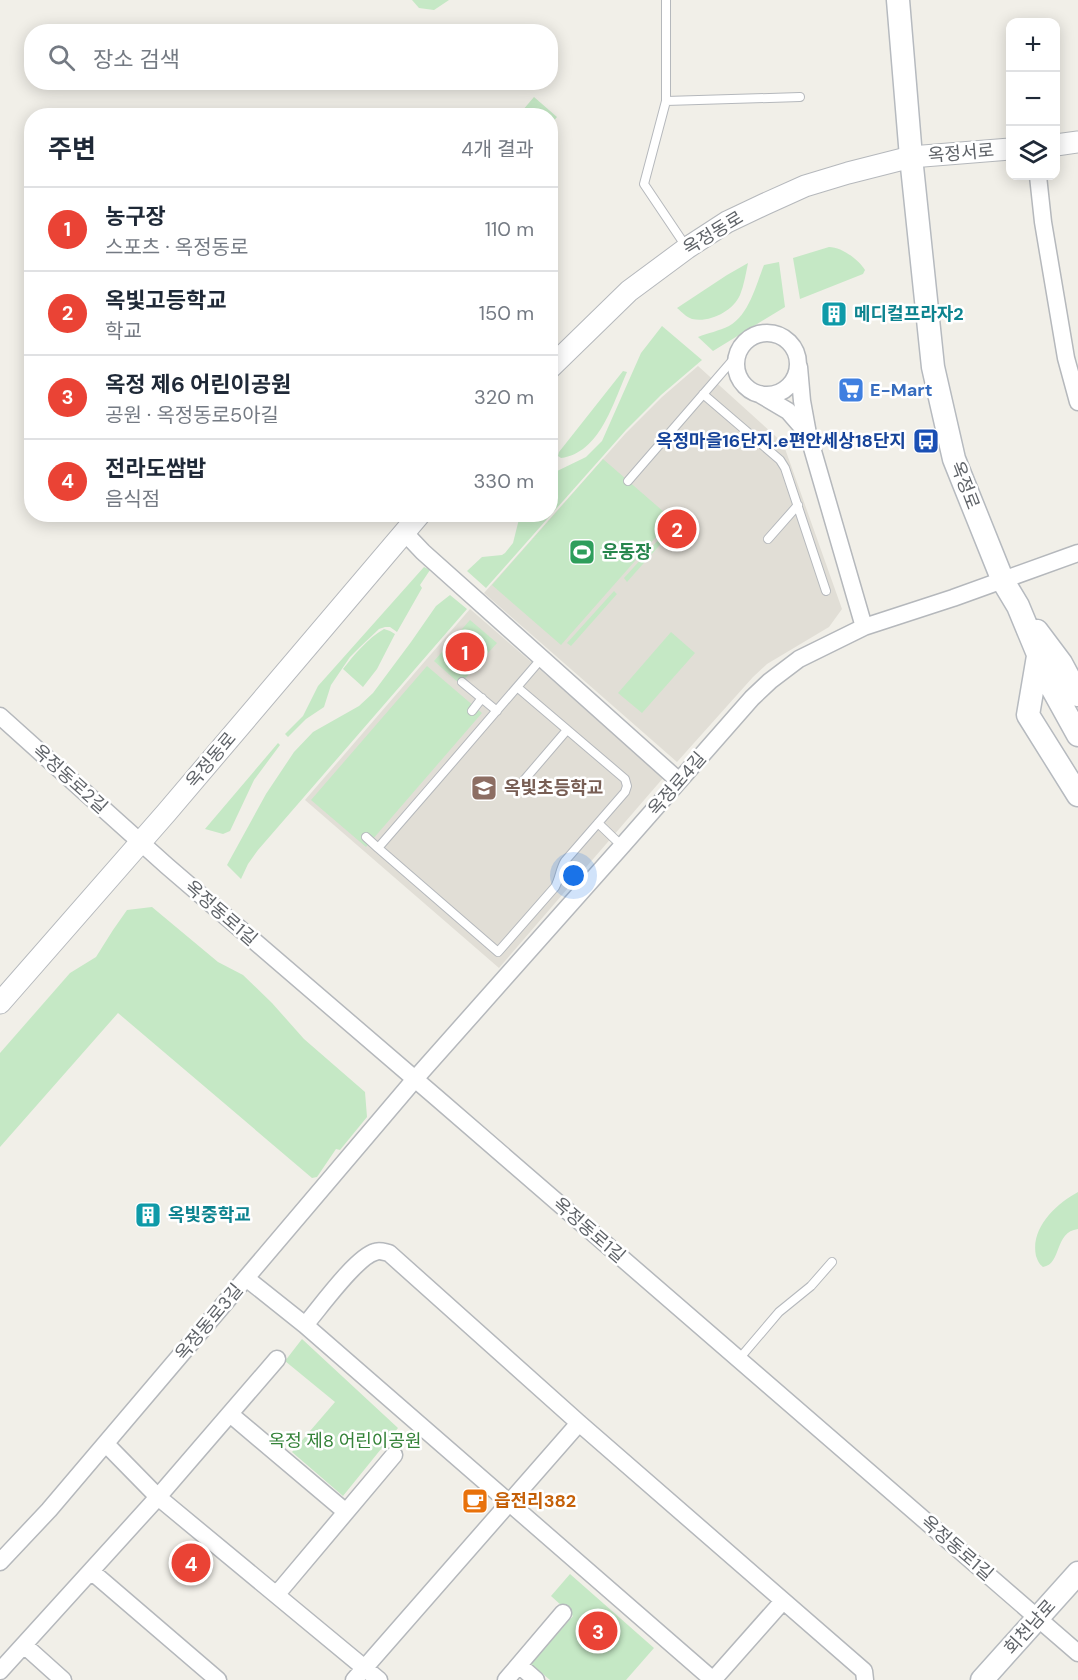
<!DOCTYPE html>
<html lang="ko">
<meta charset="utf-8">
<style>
body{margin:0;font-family:"DM Sans","Noto Sans KR",sans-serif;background:#f2f2f3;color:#1f2937}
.controls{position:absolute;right:18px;top:18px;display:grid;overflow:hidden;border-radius:12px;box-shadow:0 3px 15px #0003}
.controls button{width:54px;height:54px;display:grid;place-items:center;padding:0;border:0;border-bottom:2px solid #e0e1e3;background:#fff;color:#1f2937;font:30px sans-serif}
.you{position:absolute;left:574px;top:876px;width:21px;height:21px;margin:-15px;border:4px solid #fff;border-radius:50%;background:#1a73e8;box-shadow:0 0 0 9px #1a73e833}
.badge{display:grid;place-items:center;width:39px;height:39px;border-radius:50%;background:#ea4335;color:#fff;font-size:20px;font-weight:700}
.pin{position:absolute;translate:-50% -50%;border:3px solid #fff;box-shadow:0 2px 6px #0006}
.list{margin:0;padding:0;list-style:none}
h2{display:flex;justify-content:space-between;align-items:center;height:78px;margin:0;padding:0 24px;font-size:26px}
h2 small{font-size:20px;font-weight:400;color:#747a83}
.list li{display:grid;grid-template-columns:39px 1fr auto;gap:18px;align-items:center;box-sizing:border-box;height:84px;padding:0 24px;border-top:2px solid #e0e1e3}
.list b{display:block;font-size:22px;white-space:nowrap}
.list p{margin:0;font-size:20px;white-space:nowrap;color:#747a83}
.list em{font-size:20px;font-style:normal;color:#747a83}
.icon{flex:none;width:33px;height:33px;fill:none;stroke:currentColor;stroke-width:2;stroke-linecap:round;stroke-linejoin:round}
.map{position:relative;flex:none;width:1078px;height:1680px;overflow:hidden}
.search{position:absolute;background:#fff;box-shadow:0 3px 15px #0003;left:24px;top:24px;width:534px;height:66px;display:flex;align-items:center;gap:15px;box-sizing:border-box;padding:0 21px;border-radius:24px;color:#747a83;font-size:22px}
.panel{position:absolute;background:#fff;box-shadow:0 3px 15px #0003;left:24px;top:108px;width:534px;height:414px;border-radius:24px}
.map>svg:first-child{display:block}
.education{fill:#e1ded6}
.green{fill:#c5e8c5}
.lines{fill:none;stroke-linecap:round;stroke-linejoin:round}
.service-casing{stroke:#b5b8bc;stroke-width:10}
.minor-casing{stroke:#b5b8bc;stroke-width:19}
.tertiary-casing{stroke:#b5b8bc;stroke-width:23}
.secondary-casing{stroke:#b6babf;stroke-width:25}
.service{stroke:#fff;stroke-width:8}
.minor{stroke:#fff;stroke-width:16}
.tertiary{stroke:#fff;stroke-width:21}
.secondary{stroke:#fff;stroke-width:22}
.labels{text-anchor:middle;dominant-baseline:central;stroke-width:5;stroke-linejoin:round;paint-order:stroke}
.street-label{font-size:18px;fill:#5f6368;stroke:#fff}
.culture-label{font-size:18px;font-weight:bold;fill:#0d838f;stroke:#fff;text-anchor:start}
.shop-label{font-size:18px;font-weight:bold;fill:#366cbe;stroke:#fff;text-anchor:start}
.transit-label{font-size:18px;font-weight:bold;fill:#164399;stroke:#fff;text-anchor:end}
.leisure-label{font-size:18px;font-weight:bold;fill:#27864d;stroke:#fff;text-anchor:start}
.education-label{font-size:18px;font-weight:bold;fill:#785e54;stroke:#fff;text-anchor:start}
.park-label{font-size:18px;fill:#348238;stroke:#fff}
.food-label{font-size:18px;font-weight:bold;fill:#c56008;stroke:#fff;text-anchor:start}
</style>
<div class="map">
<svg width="1078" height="1680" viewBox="0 0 1078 1680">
<rect width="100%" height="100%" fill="#f1efe8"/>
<path class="education" d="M698,366L783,443L842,609L829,627L767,664L753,677L677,762L484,593L625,434L662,397Z
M470,609L664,777L499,968L305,800Z"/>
<path class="green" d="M412,0H449L434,10L419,8Z
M534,97L557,117L551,124L550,116L527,115L522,111Z
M829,247C842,247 859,260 865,270L863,274L800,299L793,258Z
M779,262L785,307L713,351L698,337C708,333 719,331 729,326C749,315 756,285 764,265Z
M748,263C746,273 744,285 740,295C733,311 710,323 692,319C686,317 682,312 677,308L727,275Z
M662,326L702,360L661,395L626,430L486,588L467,571L482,557L502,555L505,553L513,543L520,515L550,514L551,474L586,457L602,441L641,353Z
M623,371L627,372C613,403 600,453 561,458L558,456L559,452Z
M603,459L672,519L561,645L492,585Z
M670,527L674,529L627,582L624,578Z
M424,567L430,570L420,585L422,588L397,632L390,627H385L379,629L360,647L350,657L331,685L324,707L306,719L288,737L285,734L303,716L318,686Z
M614,591L617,594L571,646L567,643Z
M450,595L467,609L258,850L248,864L241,879L227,865L266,794L294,752L313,732L359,706L373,693L411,642L436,606Z
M470,620L497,643L460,684L434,661Z
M384,629L390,631L395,634L377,669L363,687L343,669C354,655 368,638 384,629Z
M671,632L695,653L642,713L618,693Z
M427,666L482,713L366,847L311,800Z
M278,743L280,745L254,780L230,831L223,834L205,829Z
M152,907L218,962L243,975L272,1003L304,1039L365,1092L367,1117L340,1150L336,1149L317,1177L312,1178L118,1013L0,1147V1053L70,973L96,957L113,930L127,910Z
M1078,1192V1229C1054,1232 1062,1264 1043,1267C1039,1264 1038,1261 1036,1256C1030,1228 1056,1204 1078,1192Z
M302,1339L398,1428L343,1496L292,1452L335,1402L285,1361Z
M570,1574L654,1648L626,1680H550L531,1664L573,1616L551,1596Z"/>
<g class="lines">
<defs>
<path id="service" d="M666,0V101L644,184L687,248
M666,101L800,97
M703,394L780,460L785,468L826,591
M628,481L738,354
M768,539L798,505
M462,682L497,711
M517,687L625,779L627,786L625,792L565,861C560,869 560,878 555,887L498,952L378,848C433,785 488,721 542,658
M472,711L482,698
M519,786L567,730
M598,823L622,846
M366,837L378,848
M739,1359L779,1312L811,1286L832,1262"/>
<path id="minor" d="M1038,176L1043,222L1066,358L1078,402
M736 364a31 31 0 1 1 62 0a31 31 0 1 1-62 0Z
M761,395L788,411L808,434L802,401L799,367
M808,434L864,627
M405,533L423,552L679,781
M0,716L167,866L437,1098L1078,1653
M246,1278L305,1325L713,1680
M305,1325C319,1309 356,1257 375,1252C379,1250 384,1252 389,1253L579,1423L864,1671L865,1680
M230,1414L346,1512
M106,1444L158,1497L379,1680
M0,1562L49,1510L415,1079L622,846L752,698L770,681L799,659L864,627L953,598L1078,553
M91,1571L218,1680
M277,1594L394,1455
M24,1645L63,1680
M519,1665L536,1680
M0,1671L158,1497L277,1359
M354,1680L579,1423
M506,1680L563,1613
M713,1680L783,1601"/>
<path id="tertiary" d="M1056,145L1078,142
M550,368L629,291L687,248L727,222L765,204L805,186L848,173L911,157L1010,149
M0,1003L167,812L420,514"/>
<path id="secondary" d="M898,0L911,157L933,367L954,459L1003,581L1018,606L1052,688L1078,735
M1037,631L1061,663L1078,695
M1038,656L1028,715L1078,795
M982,1680L1078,1573"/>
</defs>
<use href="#service" class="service-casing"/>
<use href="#minor" class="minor-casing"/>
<use href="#tertiary" class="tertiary-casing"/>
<use href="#secondary" class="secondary-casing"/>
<use href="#service" class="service"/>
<use href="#minor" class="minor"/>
<use href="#tertiary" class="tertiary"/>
<use href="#secondary" class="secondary"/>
</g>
<defs>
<symbol id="building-square" viewBox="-11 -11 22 22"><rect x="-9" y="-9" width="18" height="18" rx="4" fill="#0f9aa8" stroke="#fff"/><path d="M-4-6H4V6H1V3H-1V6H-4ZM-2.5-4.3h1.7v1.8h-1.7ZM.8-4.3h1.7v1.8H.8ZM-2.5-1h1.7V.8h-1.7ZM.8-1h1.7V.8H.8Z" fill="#fff"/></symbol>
<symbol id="supermarket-square" viewBox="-11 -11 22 22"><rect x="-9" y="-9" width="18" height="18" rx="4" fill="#3f7fe0" stroke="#fff"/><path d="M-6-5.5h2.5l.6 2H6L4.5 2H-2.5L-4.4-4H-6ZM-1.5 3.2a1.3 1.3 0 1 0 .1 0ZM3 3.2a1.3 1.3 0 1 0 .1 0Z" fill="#fff"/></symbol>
<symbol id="bus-square" viewBox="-11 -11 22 22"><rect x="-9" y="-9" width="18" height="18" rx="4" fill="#1a4fb4" stroke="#fff"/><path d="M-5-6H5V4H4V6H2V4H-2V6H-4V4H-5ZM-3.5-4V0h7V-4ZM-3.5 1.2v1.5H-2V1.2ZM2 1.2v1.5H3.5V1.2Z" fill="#fff"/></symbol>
<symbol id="stadium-square" viewBox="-11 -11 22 22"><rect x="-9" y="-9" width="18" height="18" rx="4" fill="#2e9e5b" stroke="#fff"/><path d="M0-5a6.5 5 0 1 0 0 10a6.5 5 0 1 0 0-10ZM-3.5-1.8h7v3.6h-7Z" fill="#fff"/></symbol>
<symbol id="school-square" viewBox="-11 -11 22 22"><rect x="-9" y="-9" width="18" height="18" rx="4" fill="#8d6e63" stroke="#fff"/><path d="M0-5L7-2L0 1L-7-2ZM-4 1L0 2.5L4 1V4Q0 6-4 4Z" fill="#fff"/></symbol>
<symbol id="cafe-square" viewBox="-11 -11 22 22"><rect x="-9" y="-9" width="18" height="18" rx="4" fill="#e8710a" stroke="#fff"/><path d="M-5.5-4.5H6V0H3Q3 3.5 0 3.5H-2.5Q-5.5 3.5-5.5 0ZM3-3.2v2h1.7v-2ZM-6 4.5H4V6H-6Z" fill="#fff"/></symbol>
</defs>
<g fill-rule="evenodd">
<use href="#building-square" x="819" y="299" width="30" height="30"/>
<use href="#supermarket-square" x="836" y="375" width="30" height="30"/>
<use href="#bus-square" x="911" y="426" width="30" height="30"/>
<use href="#stadium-square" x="567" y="537" width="30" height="30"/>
<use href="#school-square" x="469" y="773" width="30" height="30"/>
<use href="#building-square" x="133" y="1200" width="30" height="30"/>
<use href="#cafe-square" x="460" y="1486" width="30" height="30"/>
</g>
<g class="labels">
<g class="street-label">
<text transform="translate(961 153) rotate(-5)">옥정서로</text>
<text transform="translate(713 233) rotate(-31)">옥정동로</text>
<text transform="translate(965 485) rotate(69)">옥정로</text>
<text transform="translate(211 760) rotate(-50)">옥정동로</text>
<text transform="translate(70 779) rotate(42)">옥정동로2길</text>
<text transform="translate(677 784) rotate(-49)">옥정로4길</text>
<text transform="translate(221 913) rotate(41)">옥정동로1길</text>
<text transform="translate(589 1230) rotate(41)">옥정동로1길</text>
<text transform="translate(209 1322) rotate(-50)">옥정동로3길</text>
<text transform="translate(957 1548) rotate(41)">옥정동로1길</text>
<text transform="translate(1030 1627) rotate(-48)">회천남로</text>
</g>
<g class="culture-label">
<text x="854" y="314">메디컬프라자2</text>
<text x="168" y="1215">옥빛중학교</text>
</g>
<g class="shop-label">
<text x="870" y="390">E-Mart</text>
</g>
<g class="transit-label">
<text x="906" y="441">옥정마을16단지.e편안세상18단지</text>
</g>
<g class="leisure-label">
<text x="602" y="552">운동장</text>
</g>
<g class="education-label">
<text x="504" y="788">옥빛초등학교</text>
</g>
<g class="park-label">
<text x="345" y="1441">옥정 제8 어린이공원</text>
</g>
<g class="food-label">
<text x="494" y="1501">읍전리382</text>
</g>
</g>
</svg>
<div class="controls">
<button>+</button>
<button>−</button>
<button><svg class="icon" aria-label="layers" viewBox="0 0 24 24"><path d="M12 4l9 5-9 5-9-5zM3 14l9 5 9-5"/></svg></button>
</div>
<div class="you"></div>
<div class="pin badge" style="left:465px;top:652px">1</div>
<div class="pin badge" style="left:677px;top:529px">2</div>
<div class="pin badge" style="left:598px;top:1631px">3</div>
<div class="pin badge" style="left:191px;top:1563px">4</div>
<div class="search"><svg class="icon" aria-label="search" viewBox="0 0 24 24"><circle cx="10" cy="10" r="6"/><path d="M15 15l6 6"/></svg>장소 검색</div>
<section class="panel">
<h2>주변<small>4개 결과</small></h2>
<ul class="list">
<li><span class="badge">1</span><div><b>농구장</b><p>스포츠 · 옥정동로</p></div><em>110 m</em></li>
<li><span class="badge">2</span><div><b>옥빛고등학교</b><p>학교</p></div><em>150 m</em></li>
<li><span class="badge">3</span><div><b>옥정 제6 어린이공원</b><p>공원 · 옥정동로5아길</p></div><em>320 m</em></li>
<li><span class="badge">4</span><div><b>전라도쌈밥</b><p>음식점</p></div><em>330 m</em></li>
</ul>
</section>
</div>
